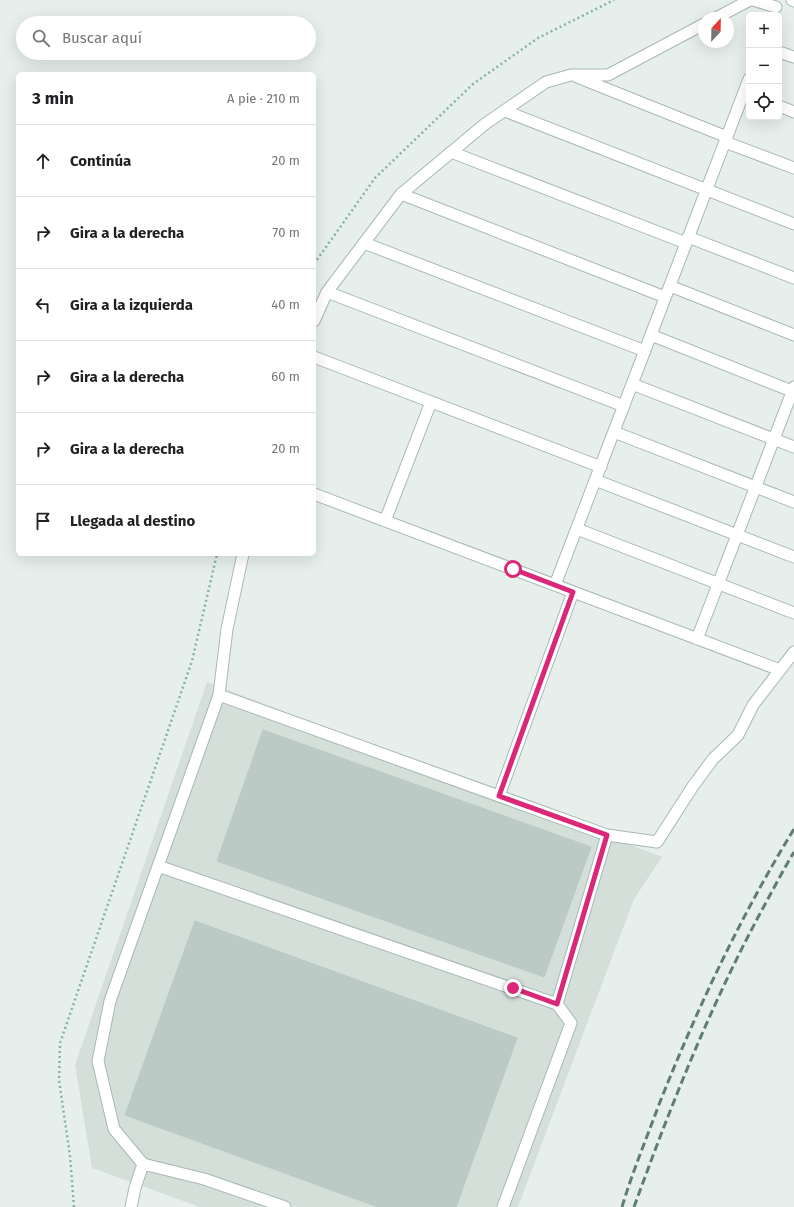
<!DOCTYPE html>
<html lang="es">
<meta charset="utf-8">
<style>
body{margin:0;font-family:"Fira Sans",sans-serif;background:#f6f6f6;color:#202124}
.controls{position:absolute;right:12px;top:12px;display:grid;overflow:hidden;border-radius:6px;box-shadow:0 4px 16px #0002}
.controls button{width:36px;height:36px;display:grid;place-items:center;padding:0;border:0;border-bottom:1px solid #e0e0e0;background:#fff;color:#202124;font:20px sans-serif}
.compass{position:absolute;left:698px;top:12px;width:36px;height:36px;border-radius:50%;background:#fff;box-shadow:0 4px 16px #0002;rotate:22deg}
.stop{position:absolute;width:12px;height:12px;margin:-9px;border:3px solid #db2777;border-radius:50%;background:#fff}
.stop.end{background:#db2777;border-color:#fff;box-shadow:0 1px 4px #0008}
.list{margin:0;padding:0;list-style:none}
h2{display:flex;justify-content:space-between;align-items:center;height:52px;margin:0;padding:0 16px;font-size:17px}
h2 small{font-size:13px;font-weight:400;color:#757577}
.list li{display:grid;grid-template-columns:26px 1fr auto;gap:12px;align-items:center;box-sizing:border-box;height:72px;padding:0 16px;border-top:1px solid #e0e0e0}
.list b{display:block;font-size:15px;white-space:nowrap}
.list em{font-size:13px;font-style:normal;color:#757577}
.icon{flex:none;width:22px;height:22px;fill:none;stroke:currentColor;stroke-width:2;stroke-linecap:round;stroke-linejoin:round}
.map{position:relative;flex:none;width:794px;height:1207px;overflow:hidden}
.search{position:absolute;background:#fff;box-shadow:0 4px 16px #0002;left:16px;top:16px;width:300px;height:44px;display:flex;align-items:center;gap:10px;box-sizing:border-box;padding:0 14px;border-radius:22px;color:#757577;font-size:15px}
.panel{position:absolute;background:#fff;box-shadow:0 4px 16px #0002;left:16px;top:72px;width:300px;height:484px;border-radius:6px}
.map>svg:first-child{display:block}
.built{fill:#d4dfda}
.building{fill:#bbcac4;stroke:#b8c9c2}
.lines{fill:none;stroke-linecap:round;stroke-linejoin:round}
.service-casing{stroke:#a8b8b2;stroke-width:13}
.path{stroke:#86b3a5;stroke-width:2.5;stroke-dasharray:2 3;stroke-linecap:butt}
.service{stroke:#fff;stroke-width:11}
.rail{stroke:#5f7d75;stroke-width:3;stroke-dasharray:8 4;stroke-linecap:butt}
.route{stroke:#db2777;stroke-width:5}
</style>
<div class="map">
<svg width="794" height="1207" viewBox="0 0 794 1207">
<rect width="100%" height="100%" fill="#e6efeb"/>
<path class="built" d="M207,682L662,857L634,899L518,1207H200L92,1168L75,1065Z"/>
<path class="building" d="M263,730L591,847L544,977L217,861Z
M195,921L517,1038L456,1207H378L125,1115Z"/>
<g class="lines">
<defs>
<path id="service" d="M753,0L776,7
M792,0L794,1
M716,18L750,0
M779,52L794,57
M577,77L727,137
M779,106L794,112
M505,111L794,224
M725,142L794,168
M451,152L686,243
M401,194L665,297
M688,237L794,278
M364,243L645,351
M670,286L794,335
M327,292L624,406
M314,321L327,292L401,194L485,124L546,82L571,75H608L704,24
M651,335L794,392
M314,357L601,467
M632,384L794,447
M614,432L794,502
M595,480L794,557
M314,494L780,670
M385,521L431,402
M577,529L794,613
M555,585L749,79
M697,639L794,387
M219,695L607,835L557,1004
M499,796L573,592
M607,835L657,842L693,786L713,759L738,735L753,705L794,652
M158,866L557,1004L571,1023L503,1207
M143,1164L204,1179L285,1207
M131,1207L135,1188L143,1164L114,1129L98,1061L110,1001L219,695L227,629L243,554"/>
</defs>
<use href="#service" class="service-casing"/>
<path class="path" d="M314,264L375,178L473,84L538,38L614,0
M74,1207L70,1156L59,1080L60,1043L192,661L217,554"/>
<use href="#service" class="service"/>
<path class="rail" d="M622,1207C632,1173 646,1140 658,1107C696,1011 740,917 794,829
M634,1207C671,1105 711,1004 763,908C773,890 783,870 794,852"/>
</g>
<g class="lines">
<path class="route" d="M513,569L573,592L499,796L607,835L557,1004L513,988"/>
</g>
</svg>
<div class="controls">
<button>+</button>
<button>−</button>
<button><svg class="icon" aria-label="locate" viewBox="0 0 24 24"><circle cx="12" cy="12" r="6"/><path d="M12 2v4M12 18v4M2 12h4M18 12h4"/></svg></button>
</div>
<svg class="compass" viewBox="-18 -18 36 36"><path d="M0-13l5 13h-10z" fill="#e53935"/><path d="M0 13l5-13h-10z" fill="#757577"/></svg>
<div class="stop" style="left:513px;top:569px"></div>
<div class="stop end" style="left:513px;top:988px"></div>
<div class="search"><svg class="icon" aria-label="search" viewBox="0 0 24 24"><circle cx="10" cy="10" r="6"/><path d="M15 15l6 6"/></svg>Buscar aquí</div>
<section class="panel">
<h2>3 min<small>A pie · 210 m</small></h2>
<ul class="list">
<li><svg class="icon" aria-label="ahead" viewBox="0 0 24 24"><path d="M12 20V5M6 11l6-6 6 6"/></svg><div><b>Continúa</b></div><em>20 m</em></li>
<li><svg class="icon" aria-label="right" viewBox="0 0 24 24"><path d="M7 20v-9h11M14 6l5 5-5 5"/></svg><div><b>Gira a la derecha</b></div><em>70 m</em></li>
<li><svg class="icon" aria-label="left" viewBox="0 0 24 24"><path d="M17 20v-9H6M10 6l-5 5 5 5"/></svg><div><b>Gira a la izquierda</b></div><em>40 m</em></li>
<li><svg class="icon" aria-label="right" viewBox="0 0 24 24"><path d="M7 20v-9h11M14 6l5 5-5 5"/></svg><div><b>Gira a la derecha</b></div><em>60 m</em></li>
<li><svg class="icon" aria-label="right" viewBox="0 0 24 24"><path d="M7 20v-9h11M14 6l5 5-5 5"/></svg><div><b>Gira a la derecha</b></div><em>20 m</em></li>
<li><svg class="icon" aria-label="arrive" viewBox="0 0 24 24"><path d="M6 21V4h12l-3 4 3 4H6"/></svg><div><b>Llegada al destino</b></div></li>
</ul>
</section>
</div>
